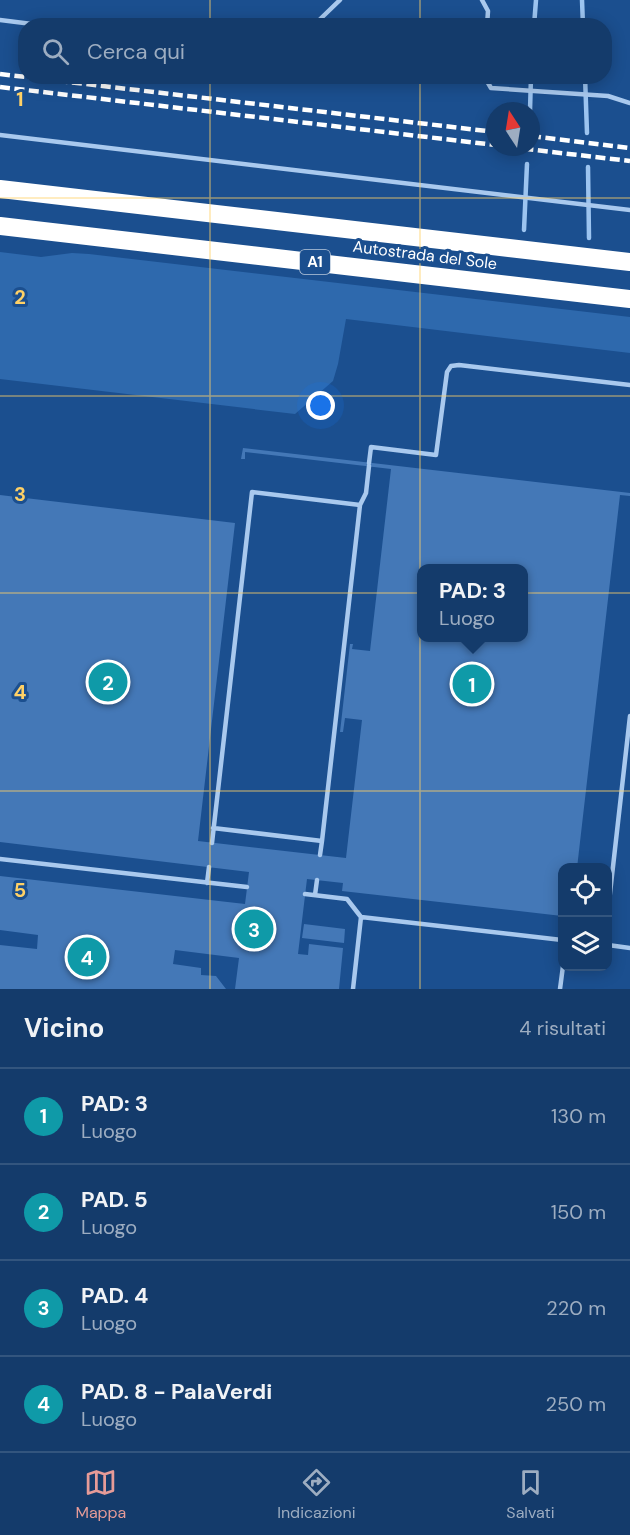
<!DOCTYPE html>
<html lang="it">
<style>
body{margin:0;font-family:"DM Sans",sans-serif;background:#1d4271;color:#f1f3f6}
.controls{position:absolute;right:18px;bottom:18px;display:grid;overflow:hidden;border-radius:12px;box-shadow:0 3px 15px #0003}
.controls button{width:54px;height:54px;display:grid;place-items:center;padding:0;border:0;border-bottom:2px solid #33557e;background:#143b6b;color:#f1f3f6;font:30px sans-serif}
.compass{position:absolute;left:486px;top:102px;width:54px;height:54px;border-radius:50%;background:#143b6b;box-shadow:0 3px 15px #0003;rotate:348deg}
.you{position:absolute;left:321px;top:406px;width:21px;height:21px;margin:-15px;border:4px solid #fff;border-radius:50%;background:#1a73e8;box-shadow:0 0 0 9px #1a73e833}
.badge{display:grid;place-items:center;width:39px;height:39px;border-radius:50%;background:#e69b98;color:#fff;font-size:20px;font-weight:700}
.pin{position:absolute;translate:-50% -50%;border:3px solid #fff;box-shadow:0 2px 6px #0006}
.popup{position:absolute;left:417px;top:564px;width:111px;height:78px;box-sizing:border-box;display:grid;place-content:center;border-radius:12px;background:#143b6b;filter:drop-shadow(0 2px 4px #0005);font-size:20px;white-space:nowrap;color:#9dadc1}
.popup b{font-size:22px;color:#f1f3f6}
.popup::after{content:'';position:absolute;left:50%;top:100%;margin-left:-12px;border:12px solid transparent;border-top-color:#143b6b}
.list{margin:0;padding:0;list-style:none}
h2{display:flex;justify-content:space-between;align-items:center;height:78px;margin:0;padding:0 24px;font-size:26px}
h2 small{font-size:20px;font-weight:400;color:#9dadc1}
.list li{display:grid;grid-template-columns:39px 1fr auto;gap:18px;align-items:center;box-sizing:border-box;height:96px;padding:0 24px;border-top:2px solid #33557e}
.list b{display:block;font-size:22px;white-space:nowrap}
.list p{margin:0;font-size:20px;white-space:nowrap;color:#9dadc1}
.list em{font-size:20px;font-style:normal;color:#9dadc1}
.icon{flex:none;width:33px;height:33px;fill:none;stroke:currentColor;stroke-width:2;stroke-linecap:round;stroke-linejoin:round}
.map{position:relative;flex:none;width:630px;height:989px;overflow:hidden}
.search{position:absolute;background:#143b6b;box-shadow:0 3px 15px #0003;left:18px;right:18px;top:18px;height:66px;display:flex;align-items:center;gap:15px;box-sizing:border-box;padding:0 21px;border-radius:24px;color:#9dadc1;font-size:22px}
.sheet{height:462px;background:#143b6b}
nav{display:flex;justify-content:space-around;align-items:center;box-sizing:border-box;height:84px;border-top:2px solid #33557e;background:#143b6b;font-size:16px;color:#9dadc1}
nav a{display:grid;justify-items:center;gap:3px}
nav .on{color:#e69b98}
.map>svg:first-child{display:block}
.green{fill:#2e69ad}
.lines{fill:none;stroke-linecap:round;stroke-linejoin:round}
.stream{stroke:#9cc4f0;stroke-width:4.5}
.building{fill:#4478b7;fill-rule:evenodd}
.service{stroke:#a9c9ee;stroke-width:4.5}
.motorway{stroke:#fff;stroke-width:18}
.rail{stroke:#fff;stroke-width:4.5;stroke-dasharray:10 4.5;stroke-linecap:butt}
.grid{fill:none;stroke:#ffd166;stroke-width:1.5;stroke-opacity:0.55}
.labels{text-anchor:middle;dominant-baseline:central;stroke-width:6;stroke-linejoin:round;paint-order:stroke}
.shield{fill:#1b4f8f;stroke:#bbcadd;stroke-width:1.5}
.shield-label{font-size:15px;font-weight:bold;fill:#fff}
.street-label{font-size:16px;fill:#fff;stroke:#1b4f8f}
.grid-label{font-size:20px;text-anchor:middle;font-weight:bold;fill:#ffd166;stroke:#1b4f8f;stroke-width:6;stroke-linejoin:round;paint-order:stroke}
</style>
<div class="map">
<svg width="630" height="989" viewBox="0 0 630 989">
<rect width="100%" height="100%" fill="#1b4f8f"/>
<path class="green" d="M0,252L41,257L72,253L89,254L630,317V353L346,319L338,364L333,381L295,414L0,379Z"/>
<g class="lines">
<path class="stream" d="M582,0L583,26
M534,26L536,0
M585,76L587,133
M530,111L531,76
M588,167L589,238
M524,230L527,164"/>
</g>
<path class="building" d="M405,20L441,23V26H404Z
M243,448L630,493V496L620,495L577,868H562V916L342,891L343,883L307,879L298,954L308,955L309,944L343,948L339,989H235L239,958L175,950L173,964L201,968V975L216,976L226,989H0V945L37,949L38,935L0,930V876L245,904L249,872L0,842V495L235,523L198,841L346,858L362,720L345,718L343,732H340L350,644H353L352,649L370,651L391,469L245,452V459H241ZM421,568H523V638H421Z
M304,924L345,929L344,943L302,938Z"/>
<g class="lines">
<path class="service" d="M482,0L488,11L487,26
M0,20L48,26
M313,26L340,0
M484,76L491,88L608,96L630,103
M0,135L630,210
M369,463L371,447L436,455L447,372L451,366L459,365L630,385
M360,505L366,493L369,466
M212,843L252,492L360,505L322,841L213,828
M320,855L322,841
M0,859L247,887
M207,883L209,867
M305,894L347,899L361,917L562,940
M315,895L317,880
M608,911L630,716
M608,945L630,948
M353,989L361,917
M560,989L563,966"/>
<path class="motorway" d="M0,189L630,262
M0,226L630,299"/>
<path class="rail" d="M0,74L495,132
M0,87L495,145
M531,136L630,148
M509,147L630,161"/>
</g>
<path class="grid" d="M210,0V26M420,0V26M210,76V989M420,76V989M0,198H630M0,396H630M0,593H630M0,791H630"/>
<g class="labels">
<rect class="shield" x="300" y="250" width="30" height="24" rx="4.5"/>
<g class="shield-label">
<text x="315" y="262">A1</text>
</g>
<g class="street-label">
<text transform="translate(425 255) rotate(7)">Autostrada del Sole</text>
</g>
</g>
<g class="grid-label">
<text x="20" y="106">1</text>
<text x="20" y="304">2</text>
<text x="20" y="501">3</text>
<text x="20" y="699">4</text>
<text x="20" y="897">5</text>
</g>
</svg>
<div class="controls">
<button><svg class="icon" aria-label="locate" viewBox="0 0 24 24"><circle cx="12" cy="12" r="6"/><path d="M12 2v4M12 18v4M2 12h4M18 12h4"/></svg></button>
<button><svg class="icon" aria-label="layers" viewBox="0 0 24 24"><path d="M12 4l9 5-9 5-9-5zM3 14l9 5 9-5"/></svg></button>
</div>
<svg class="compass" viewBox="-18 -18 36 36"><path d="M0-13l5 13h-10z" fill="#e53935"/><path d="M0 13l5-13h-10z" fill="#9dadc1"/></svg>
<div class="you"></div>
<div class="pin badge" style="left:472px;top:684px;background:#0f9aa8">1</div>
<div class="popup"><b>PAD: 3</b>Luogo</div>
<div class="pin badge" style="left:108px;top:682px;background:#0f9aa8">2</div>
<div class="pin badge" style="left:254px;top:929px;background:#0f9aa8">3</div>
<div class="pin badge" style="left:87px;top:957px;background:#0f9aa8">4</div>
<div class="search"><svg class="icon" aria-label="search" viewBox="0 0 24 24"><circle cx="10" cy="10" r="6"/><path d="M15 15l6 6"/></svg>Cerca qui</div>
</div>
<section class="sheet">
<h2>Vicino<small>4 risultati</small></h2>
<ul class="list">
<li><span class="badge" style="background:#0f9aa8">1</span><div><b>PAD: 3</b><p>Luogo</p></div><em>130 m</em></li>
<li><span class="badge" style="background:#0f9aa8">2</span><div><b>PAD. 5</b><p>Luogo</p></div><em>150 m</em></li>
<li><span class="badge" style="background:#0f9aa8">3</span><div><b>PAD. 4</b><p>Luogo</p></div><em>220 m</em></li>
<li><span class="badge" style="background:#0f9aa8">4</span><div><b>PAD. 8 - PalaVerdi</b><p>Luogo</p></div><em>250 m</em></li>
</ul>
</section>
<nav>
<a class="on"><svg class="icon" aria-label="map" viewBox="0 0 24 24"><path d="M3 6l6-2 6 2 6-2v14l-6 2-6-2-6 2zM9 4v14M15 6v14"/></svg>Mappa</a>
<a><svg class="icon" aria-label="directions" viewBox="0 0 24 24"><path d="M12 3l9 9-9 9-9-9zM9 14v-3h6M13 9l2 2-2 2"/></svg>Indicazioni</a>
<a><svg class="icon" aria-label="saved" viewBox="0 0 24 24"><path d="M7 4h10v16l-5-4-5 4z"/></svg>Salvati</a>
</nav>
